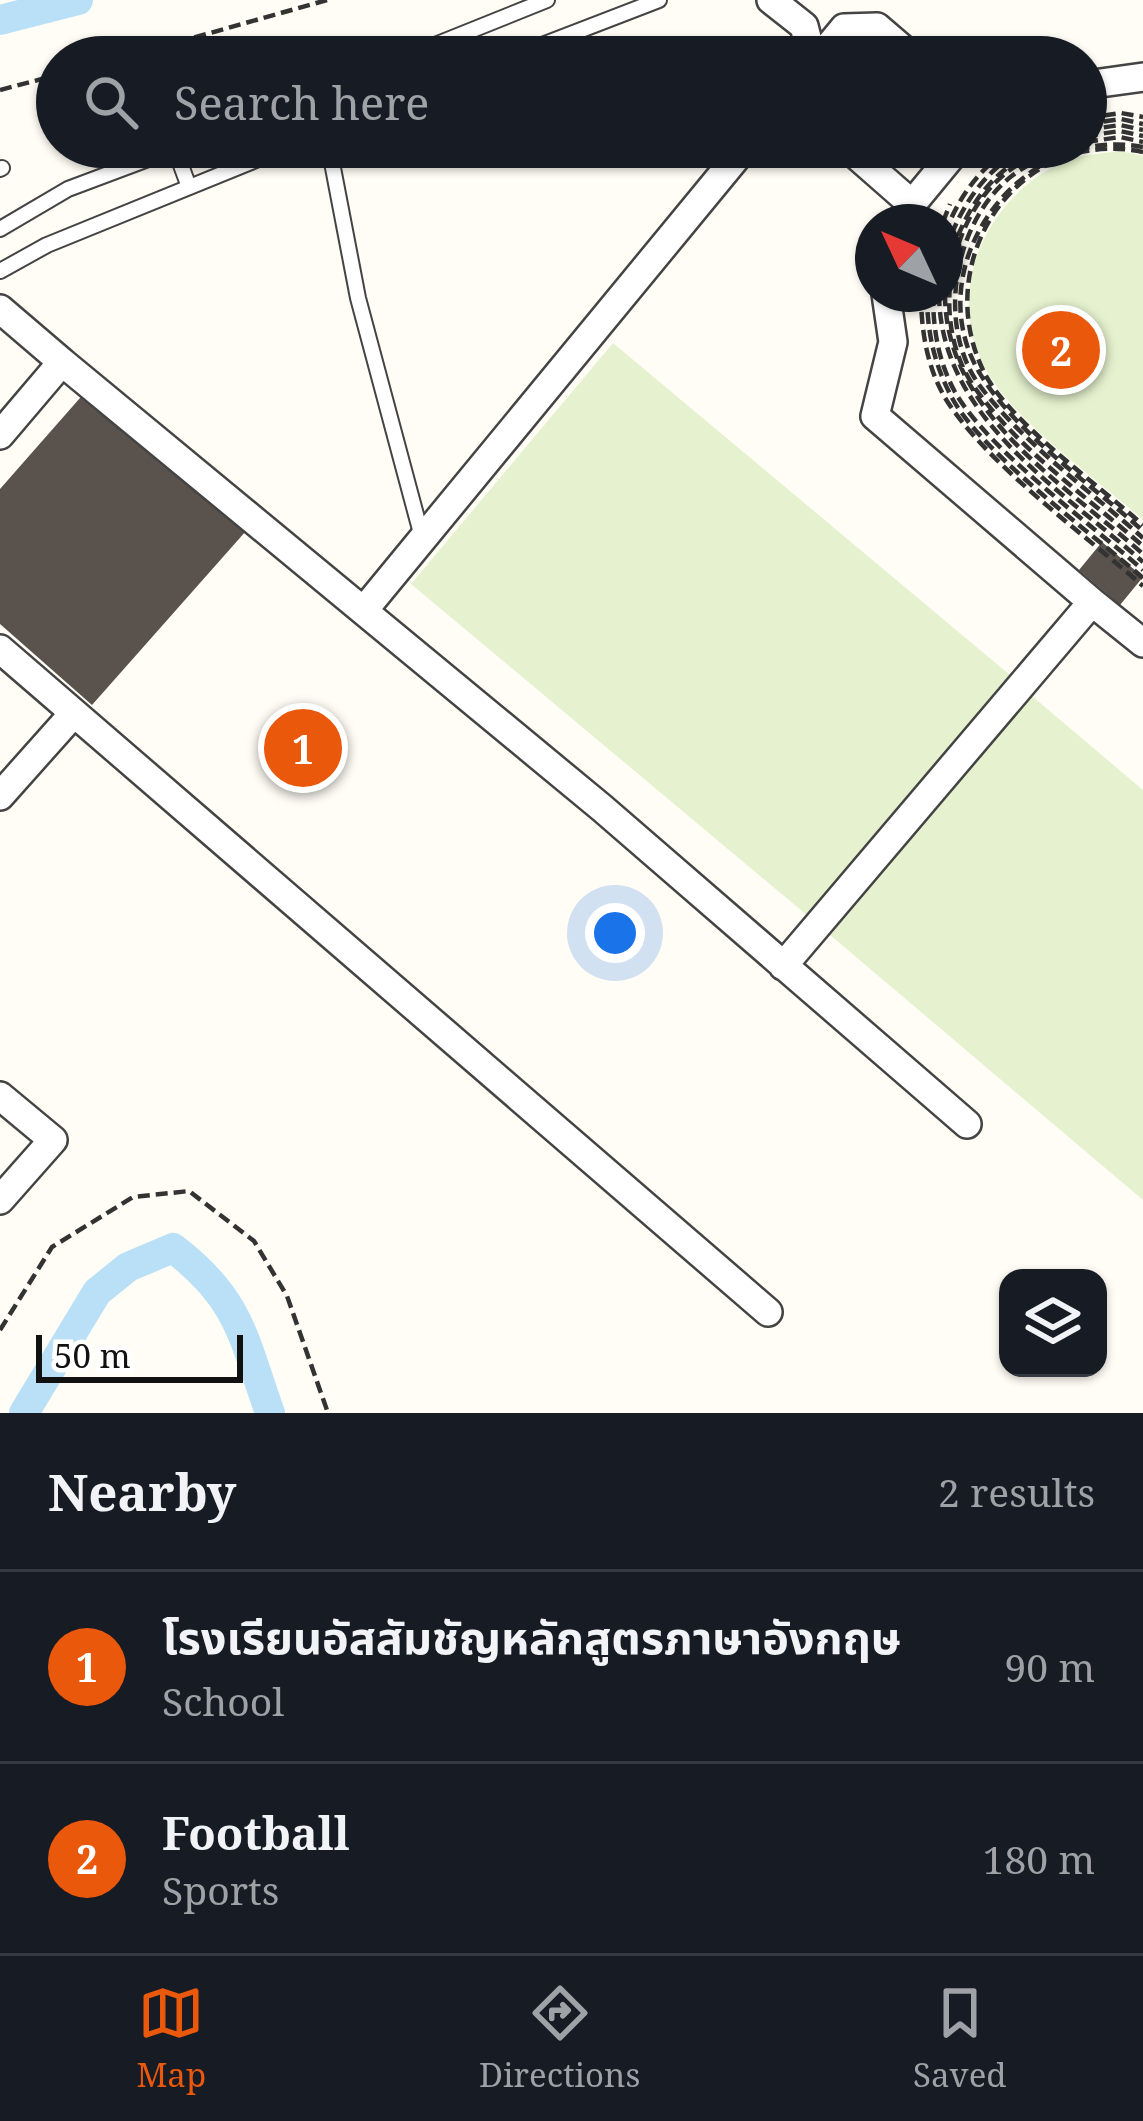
<!DOCTYPE html>
<meta charset="utf-8">
<style>
body{margin:0;font-family:"Noto Serif","Noto Sans Thai",serif;background:#242831;color:#f1f3f6}
.controls{position:absolute;right:36px;bottom:36px;display:grid;overflow:hidden;border-radius:24px;box-shadow:0 3px 9px #0004}
.controls button{width:108px;height:108px;display:grid;place-items:center;padding:0;border:0;border-bottom:3px solid #363941;background:#171b24;color:#f1f3f6;font:60px sans-serif}
.compass{position:absolute;left:855px;top:204px;width:108px;height:108px;border-radius:50%;background:#171b24;box-shadow:0 3px 9px #0004;rotate:314deg}
.scale{position:absolute;left:36px;bottom:30px;width:207px;box-sizing:border-box;padding-left:12px;border:6px solid #111;border-top:0;font-size:33px;line-height:42px;white-space:nowrap;color:#111;-webkit-text-stroke:9px #fff;paint-order:stroke}
.you{position:absolute;left:615px;top:933px;width:42px;height:42px;margin:-30px;border:9px solid #fff;border-radius:50%;background:#1a73e8;box-shadow:0 0 0 18px #1a73e833}
.badge{display:grid;place-items:center;width:78px;height:78px;border-radius:50%;background:#ea580c;color:#fff;font-size:39px;font-weight:700}
.pin{position:absolute;translate:-50% -50%;border:6px solid #fff;box-shadow:0 3px 12px #0006}
.list{margin:0;padding:0;list-style:none}
h2{display:flex;justify-content:space-between;align-items:center;height:156px;margin:0;padding:0 48px;font-size:51px}
h2 small{font-size:39px;font-weight:400;color:#9ea1a6}
.list li{display:grid;grid-template-columns:78px 1fr auto;gap:36px;align-items:center;box-sizing:border-box;height:192px;padding:0 48px;border-top:3px solid #363941}
.list b{display:block;font-size:45px;white-space:nowrap}
.list p{margin:0;font-size:39px;white-space:nowrap;color:#9ea1a6}
.list em{font-size:39px;font-style:normal;color:#9ea1a6}
.icon{flex:none;width:66px;height:66px;fill:none;stroke:currentColor;stroke-width:2;stroke-linecap:round;stroke-linejoin:round}
.map{position:relative;flex:none;width:1143px;height:1413px;overflow:hidden}
.search{position:absolute;background:#171b24;box-shadow:0 3px 9px #0004;left:36px;right:36px;top:36px;height:132px;display:flex;align-items:center;gap:30px;box-sizing:border-box;padding:0 42px;border-radius:66px;color:#9ea1a6;font-size:45px}
.sheet{height:540px;background:#171b24}
nav{display:flex;justify-content:space-around;align-items:center;box-sizing:border-box;height:168px;border-top:3px solid #363941;background:#171b24;font-size:33px;color:#9ea1a6}
nav a{display:grid;justify-items:center;gap:6px}
nav .on{color:#ea580c}
.map>svg:first-child{display:block}
.pitch{fill:#e6f2cf}
.lines{fill:none;stroke-linecap:round;stroke-linejoin:round}
.canal{stroke:#b9e0f7;stroke-width:30}
.building{fill:#5a524d}
.lane-casing{stroke:#444;stroke-width:18}
.street-casing{stroke:#444;stroke-width:32}
.path{stroke:#333;stroke-width:4.5;stroke-dasharray:12 6;stroke-linecap:butt}
.lane{stroke:#fff;stroke-width:14}
.street{stroke:#fff;stroke-width:27}
</style>
<div class="map">
<svg width="1143" height="1413" viewBox="0 0 1143 1413">
<rect width="100%" height="100%" fill="#fffdf5"/>
<path class="pitch" d="M1120,151L1143,156V520C1096,478 1021,427 989,375C940,294 985,197 1065,161C1081,154 1102,154 1120,151Z
M613,343L1010,675L808,916L411,584Z
M1026,691L1143,790V1200L823,929Z"/>
<g class="lines">
<path class="canal" d="M0,20L78,0
M24,1413L97,1292L128,1267L173,1248C240,1299 243,1337 270,1413"/>
</g>
<path class="building" d="M87,390L246,531L92,705L0,624V489Z
M1102,542L1143,577L1120,605L1079,570Z"/>
<g class="lines">
<defs>
<path id="lane" d="M405,57L547,0
M511,57L659,0
M329,147L358,298L422,537
M175,149L189,187
M0,169L2,168
M0,229L68,189L180,147
M0,271L47,245L288,147"/>
<path id="street" d="M771,0L804,26L812,57
M820,57L844,28L877,27L912,57
M1086,85L1143,77
M847,147L912,204L959,147
M0,309L62,362L0,435
M62,362L602,808L967,1124
M1092,602L1143,643
M364,610L745,147
M0,649L768,1312
M0,796L74,713
M783,966L1092,602L875,416L893,342L886,294
M0,1096L53,1140L0,1200"/>
</defs>
<use href="#lane" class="lane-casing"/>
<use href="#street" class="street-casing"/>
<path class="path" d="M125,57L327,0
M0,90L57,75
M1086,118L1121,113L1143,117
M1086,124L1121,119L1143,124
M1086,130L1120,125L1143,130
M1086,136L1120,131L1143,136
M1086,142L1120,137L1143,142
M1050,147C1037,155 1022,161 1010,170C947,216 929,324 975,388C1018,449 1087,497 1143,546
M1062,147C1046,156 1028,164 1013,175C954,220 935,325 980,386C1024,444 1089,490 1143,538
M1143,147C1019,123 911,271 984,380C1023,439 1091,484 1143,531
M1143,152C1017,126 929,262 984,372C1007,420 1101,487 1143,525
M984,162L1002,147
M943,222L950,204
M945,234C957,199 981,165 1014,147
M945,251C961,206 983,171 1026,147
M945,270C966,210 982,179 1038,147
M921,294C921,330 927,369 947,401C988,465 1084,534 1143,586
M927,294C927,329 933,360 949,392C976,450 1092,533 1143,578
M933,294C933,328 938,361 955,392C988,450 1091,524 1143,570
M939,294C940,417 1058,487 1143,562
M945,294C945,413 1062,482 1143,554
M0,1330L52,1247L133,1197L189,1191L254,1241L287,1296L328,1413"/>
<use href="#lane" class="lane"/>
<use href="#street" class="street"/>
</g>
</svg>
<div class="controls">
<button><svg class="icon" aria-label="layers" viewBox="0 0 24 24"><path d="M12 4l9 5-9 5-9-5zM3 14l9 5 9-5"/></svg></button>
</div>
<svg class="compass" viewBox="-18 -18 36 36"><path d="M0-13l5 13h-10z" fill="#e53935"/><path d="M0 13l5-13h-10z" fill="#9ea1a6"/></svg>
<div class="scale">50 m</div>
<div class="you"></div>
<div class="pin badge" style="left:303px;top:748px">1</div>
<div class="pin badge" style="left:1061px;top:350px">2</div>
<div class="search"><svg class="icon" aria-label="search" viewBox="0 0 24 24"><circle cx="10" cy="10" r="6"/><path d="M15 15l6 6"/></svg>Search here</div>
</div>
<section class="sheet">
<h2>Nearby<small>2 results</small></h2>
<ul class="list">
<li><span class="badge">1</span><div><b>โรงเรียนอัสสัมชัญหลักสูตรภาษาอังกฤษ</b><p>School</p></div><em>90 m</em></li>
<li><span class="badge">2</span><div><b>Football</b><p>Sports</p></div><em>180 m</em></li>
</ul>
</section>
<nav>
<a class="on"><svg class="icon" aria-label="map" viewBox="0 0 24 24"><path d="M3 6l6-2 6 2 6-2v14l-6 2-6-2-6 2zM9 4v14M15 6v14"/></svg>Map</a>
<a><svg class="icon" aria-label="directions" viewBox="0 0 24 24"><path d="M12 3l9 9-9 9-9-9zM9 14v-3h6M13 9l2 2-2 2"/></svg>Directions</a>
<a><svg class="icon" aria-label="saved" viewBox="0 0 24 24"><path d="M7 4h10v16l-5-4-5 4z"/></svg>Saved</a>
</nav>
